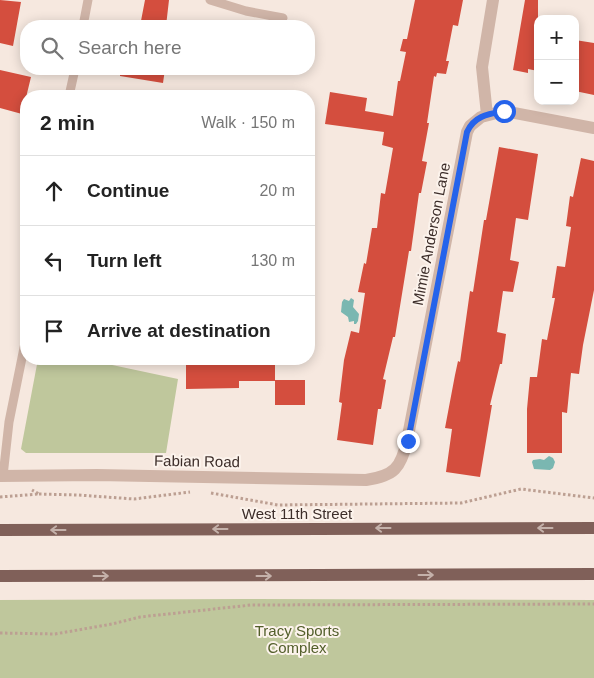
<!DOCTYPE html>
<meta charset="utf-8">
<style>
body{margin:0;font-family:Arial,sans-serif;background:#f6f6f6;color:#222}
.controls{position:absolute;right:15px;top:15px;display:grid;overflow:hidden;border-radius:10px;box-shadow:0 2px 12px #0003}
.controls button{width:45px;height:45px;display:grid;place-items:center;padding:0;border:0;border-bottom:1px solid #e0e0e0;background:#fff;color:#222;font:25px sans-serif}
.stop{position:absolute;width:15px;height:15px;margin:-11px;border:4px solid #2563eb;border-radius:50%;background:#fff}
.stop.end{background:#2563eb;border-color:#fff;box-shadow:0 1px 5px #0008}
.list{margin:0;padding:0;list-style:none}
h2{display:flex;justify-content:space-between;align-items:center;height:65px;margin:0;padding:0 20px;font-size:21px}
h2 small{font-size:16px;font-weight:400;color:#767676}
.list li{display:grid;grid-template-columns:32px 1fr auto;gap:15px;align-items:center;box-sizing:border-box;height:70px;padding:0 20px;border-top:1px solid #e0e0e0}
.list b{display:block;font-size:19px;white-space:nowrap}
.list em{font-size:16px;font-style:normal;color:#767676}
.icon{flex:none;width:28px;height:28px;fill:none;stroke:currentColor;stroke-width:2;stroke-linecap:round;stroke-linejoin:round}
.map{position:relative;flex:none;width:594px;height:678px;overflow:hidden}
.search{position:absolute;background:#fff;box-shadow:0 2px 12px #0003;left:20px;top:20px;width:295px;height:55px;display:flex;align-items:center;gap:12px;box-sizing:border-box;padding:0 18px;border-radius:20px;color:#767676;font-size:19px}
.panel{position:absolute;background:#fff;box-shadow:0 2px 12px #0003;left:20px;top:90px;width:295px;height:275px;border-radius:20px}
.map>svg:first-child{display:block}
.green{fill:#bfc79c}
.water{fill:#7ab7b1}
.building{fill:#d44e3e}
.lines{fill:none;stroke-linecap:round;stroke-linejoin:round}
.path{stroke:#bc9f92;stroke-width:3;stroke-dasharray:2.5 2.5;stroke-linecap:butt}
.service{stroke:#d0b5a8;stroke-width:9}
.minor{stroke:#d0b5a8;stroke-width:12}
.primary{stroke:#806059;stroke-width:12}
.oneway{stroke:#c4b1aa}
.route{stroke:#2563eb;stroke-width:6}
.labels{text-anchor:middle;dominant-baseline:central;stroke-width:4;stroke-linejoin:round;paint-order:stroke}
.street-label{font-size:15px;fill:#3c2d29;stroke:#fcf3ec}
.park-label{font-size:15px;fill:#525e2a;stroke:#fcf3ec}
</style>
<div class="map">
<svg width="594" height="678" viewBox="0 0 594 678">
<rect width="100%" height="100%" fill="#f6e8df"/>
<path class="green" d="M38,359H84L178,379L166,453H26L21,449Z
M244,599L594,600V678H0V600Z"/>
<path class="water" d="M351,298L354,300L353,307L359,314L358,321L356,324H354V321L349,322L348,317L341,312L342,302L344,299L349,301Z
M549,456L553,458L555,462L553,468L550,470L534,469L532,462L533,460L540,459L544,460Z"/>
<path class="building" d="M0,0L21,2L13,46L0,43Z
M145,0H169L166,26H140Z
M415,0H463L458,26L453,25L446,61H449L446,74L437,73L436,77L434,76L427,123H429L422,161L427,162L421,193H419L411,251H409L395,337H393L383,379L386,380L381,409H378L373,445L337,440L342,403L339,402L344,360L351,331L359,333L365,293L358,292L364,263L366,264L372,228H377L381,193L385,194L393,148L382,145L384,132L325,124L330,92L367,98L365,111L393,116L398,81H400L406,52L400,51L403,39H407Z
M525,0H538V71L528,69V73L513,70Z
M575,40L594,43V95L575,91Z
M120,69H165L163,83L120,76Z
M0,70L31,77L22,114L0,108Z
M499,147L538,154L528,220L516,218L510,260L519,262L513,292L503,291L497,332L506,334L502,364H500L490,405H492L480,477L446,472L452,429L445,428L455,375L458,361L460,362L470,291L473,292L484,220H486Z
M581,158L594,161V290L583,345L579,374L571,373L567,413L562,412V453H527V409L530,377H537L542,339L547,340L555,298H552L557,266L565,267L571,227L566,226L570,196L573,197Z
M255,362H275V381H239V388L186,389V365L255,364Z
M275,380H305V405H275Z"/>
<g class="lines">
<path class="path" d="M211,493L278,505L461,503L521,489L594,498
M39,494L78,495L134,499L190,492
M0,497L39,494L32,490
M0,633L55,634L112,624L140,617L251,605L594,604"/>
<path class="service" d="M210,0L246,11L283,18
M83,26L88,0
M69,96L75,69
M3,476L9,422L26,338"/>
<path class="minor" d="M487,115L482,67L493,0
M0,476L97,475L366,480C394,476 401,468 407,441L467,132L470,126L481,117L504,111L594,128"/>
<path class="primary" d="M0,530L594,528
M0,576L594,574"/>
</g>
<defs><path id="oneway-shaft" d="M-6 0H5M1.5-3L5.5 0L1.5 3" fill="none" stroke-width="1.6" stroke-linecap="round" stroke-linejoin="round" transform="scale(1.25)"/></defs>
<g class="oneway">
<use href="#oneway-shaft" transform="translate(383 528) rotate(180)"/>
<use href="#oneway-shaft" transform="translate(545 528) rotate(180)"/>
<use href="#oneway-shaft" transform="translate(220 529) rotate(180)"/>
<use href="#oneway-shaft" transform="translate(58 530) rotate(180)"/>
<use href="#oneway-shaft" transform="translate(426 575)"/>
<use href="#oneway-shaft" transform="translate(101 576)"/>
<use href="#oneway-shaft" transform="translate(264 576)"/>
</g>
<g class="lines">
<path class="route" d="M408,441L467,132C474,116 488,114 504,111"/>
</g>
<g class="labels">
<g class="street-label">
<text transform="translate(431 234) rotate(-79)">Mimie Anderson Lane</text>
<text transform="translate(197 461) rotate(1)">Fabian Road</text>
<text x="297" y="513">West 11th Street</text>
</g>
<g class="park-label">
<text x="297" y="630">Tracy Sports<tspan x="297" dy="17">Complex</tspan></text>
</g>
</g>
</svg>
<div class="controls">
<button>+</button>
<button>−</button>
</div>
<div class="stop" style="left:504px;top:111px"></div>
<div class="stop end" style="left:408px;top:441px"></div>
<div class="search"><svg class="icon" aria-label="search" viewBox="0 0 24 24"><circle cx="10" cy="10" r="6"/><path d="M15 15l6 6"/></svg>Search here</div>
<section class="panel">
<h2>2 min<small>Walk · 150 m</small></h2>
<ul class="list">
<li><svg class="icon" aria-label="ahead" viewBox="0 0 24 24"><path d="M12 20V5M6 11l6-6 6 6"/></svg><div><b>Continue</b></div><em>20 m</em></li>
<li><svg class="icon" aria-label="left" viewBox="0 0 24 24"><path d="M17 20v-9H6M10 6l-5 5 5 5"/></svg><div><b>Turn left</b></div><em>130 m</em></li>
<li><svg class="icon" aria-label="arrive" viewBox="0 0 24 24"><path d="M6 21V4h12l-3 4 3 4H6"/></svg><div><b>Arrive at destination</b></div></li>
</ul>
</section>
</div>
